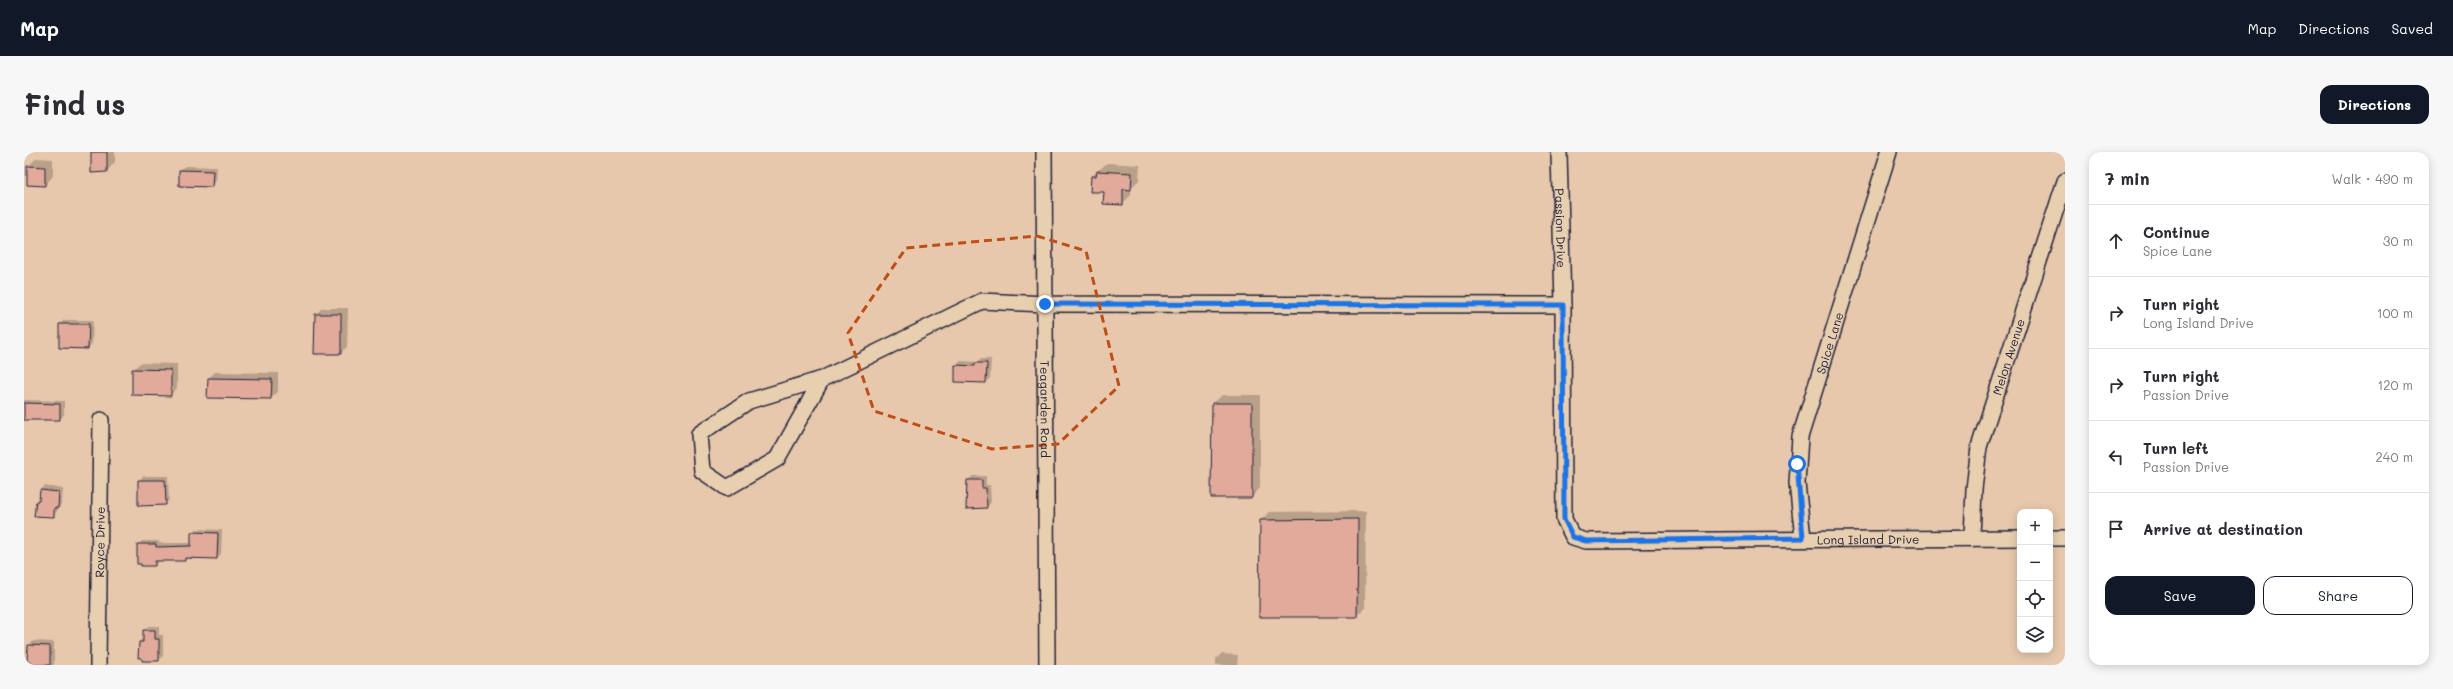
<!DOCTYPE html>
<meta charset="utf-8">
<style>
body{margin:0;font-family:Mali,sans-serif;background:#f7f7f7;color:#2b2b33}
.controls{position:absolute;right:12px;bottom:12px;display:grid;overflow:hidden;border-radius:8px;box-shadow:0 2px 10px #0003}
.controls button{width:36px;height:36px;display:grid;place-items:center;padding:0;border:0;border-bottom:1px solid #e1e1e2;background:#fff;color:#2b2b33;font:20px sans-serif}
.stop{position:absolute;width:12px;height:12px;margin:-9px;border:3px solid #1a73e8;border-radius:50%;background:#fff}
.stop.end{background:#1a73e8;border-color:#fff;box-shadow:0 1px 4px #0008}
.list{margin:0;padding:0;list-style:none}
h2{display:flex;justify-content:space-between;align-items:center;height:52px;margin:0;padding:0 16px;font-size:17px}
h2 small{font-size:13px;font-weight:400;color:#7c7c81}
.list li{display:grid;grid-template-columns:26px 1fr auto;gap:12px;align-items:center;box-sizing:border-box;height:72px;padding:0 16px;border-top:1px solid #e1e1e2}
.list b{display:block;font-size:15px;white-space:nowrap}
.list p{margin:0;font-size:13px;white-space:nowrap;color:#7c7c81}
.list em{font-size:13px;font-style:normal;color:#7c7c81}
.actions{display:flex;gap:8px;padding:12px 16px}
.actions a{flex:1;padding:9px 0;border:1px solid #111827;border-radius:12px;text-align:center;font-size:14px;color:#111827}
.actions .main{background:#111827;color:#fff}
.icon{flex:none;width:22px;height:22px;fill:none;stroke:currentColor;stroke-width:2;stroke-linecap:round;stroke-linejoin:round}
.map{position:relative;flex:none;width:2041px;height:513px;overflow:hidden;border-radius:12px}
header{display:flex;align-items:center;gap:24px;box-sizing:border-box;height:56px;padding:0 20px;background:#111827;color:#fff}
header strong{font-size:19px}
nav{display:flex;gap:22px;margin-inline-start:auto;font-size:14px}
.intro{display:flex;align-items:center;justify-content:space-between;box-sizing:border-box;height:96px;padding:0 24px}
h1{margin:0;font-size:28px}
.button{padding:10px 18px;border-radius:12px;background:#111827;color:#fff;font-size:14px;font-weight:700}
main{display:flex;gap:24px;padding:0 24px}
aside{flex:1;background:#fff;border-radius:12px;box-shadow:0 2px 10px #0003}
.map>svg:first-child{display:block}
.shadow{fill:#0003}
.building{fill:#e2aa9b;stroke:#22223b}
.lines{fill:none;stroke-linecap:round;stroke-linejoin:round}
.minor-casing{stroke:#22223b;stroke-width:18}
.minor{stroke:#e8cfb0;stroke-width:15}
.route{stroke:#1a73e8;stroke-width:5}
.marked{fill:none;stroke:#c04e15;stroke-width:3;stroke-dasharray:8 5;stroke-linejoin:round}
.labels{text-anchor:middle;dominant-baseline:central;stroke-width:4;stroke-linejoin:round;paint-order:stroke}
.street-label{font-size:12px;fill:#22223b;stroke:#e8cfb0}
</style>
<header>
<strong>Map</strong>
<nav><a>Map</a><a>Directions</a><a>Saved</a></nav>
</header>
<div class="intro"><h1>Find us</h1><a class="button">Directions</a></div>
<main>
<div class="map">
<svg width="2041" height="513" viewBox="0 0 2041 513">
<rect width="100%" height="100%" fill="#e7c8ac"/>
<filter id="ink" filterUnits="userSpaceOnUse"><feTurbulence type="fractalNoise" baseFrequency=".025" numOctaves="2"/><feDisplacementMap in="SourceGraphic" scale="8" xChannelSelector="R" yChannelSelector="G"/><feConvolveMatrix kernelMatrix="1 2 1 2 8 2 1 2 1" color-interpolation-filters="sRGB"/></filter>
<g filter="url(#ink)">
<path class="shadow" d="M68,0H91V10L83,19Z
M12,6L29,7V24L21,33L4,15Z
M1083,11L1116,13L1115,28L1107,36V43L1098,52L1081,39L1068,24Z
M161,14L193,15L192,29L188,34L156,18Z
M298,156H324L323,195L316,201L292,162Z
M40,168H69L68,191L64,196L36,195V172Z
M957,207H967L966,226L962,230L932,213L937,209L954,210Z
M116,211L153,212V236L146,243L109,218Z
M191,220L254,221V240L247,246L184,245L185,226Z
M1198,243H1236V336L1228,345L1189,252Z
M0,248L40,249V263L36,267H0Z
M119,324H144L145,348L141,352L115,329Z
M949,324H962V333H966L967,350L963,355L944,328Z
M21,334L39,337L38,351L30,364L13,349L16,346V338Z
M1342,359L1341,456L1332,464L1237,368L1245,360Z
M172,377L198,378L197,402L193,406L164,405L161,408H135L131,413H118L114,393L118,389H135V391H168V381Z
M124,474H135V483H139V504L134,508L115,505L116,490Z
M9,489L30,490V513H8L5,494Z
M1197,502L1214,503L1213,513H1192V507Z"/>
<path class="building" d="M67,0H83V20L67,21Z
M3,14L21,15V34L3,33Z
M155,18L189,19L188,35L155,34Z
M1073,19L1108,21L1107,38L1099,37V53L1079,52L1080,40H1066L1067,24H1072Z
M291,162H317V202H290Z
M35,172H65L64,197L35,196Z
M951,211H963L962,231L931,230V213L951,214Z
M108,217L147,218V244L108,243Z
M184,226L248,227L247,247L183,246Z
M0,251L36,252V268H0Z
M1188,251H1228V346H1187Z
M114,328H141L142,353L114,354Z
M943,328H958V336H962L963,356L942,357Z
M16,338L35,340L34,356H30V365L10,364L12,349H15Z
M1334,367L1333,465H1235L1236,368Z
M167,380L194,381L193,407L161,406V409H131V414H117V412H113V392H132V395L167,394Z
M119,478H131V487H135V509H118V506H114L115,490H119Z
M4,493L26,494V513H7V510H3Z"/>
<g class="lines">
<defs>
<g id="minor">
<path id="s1" d="M1020,0L1023,513"/>
<path id="s2" d="M1535,0L1539,153L1540,367L1549,385L1562,389L1996,386"/>
<path d="M798,227L753,307L703,336L678,319L675,282L725,249L798,227L958,149L1021,152L1539,153"/>
<path id="s3" d="M1779,386L1773,331L1776,285L1865,0"/>
<path id="s4" d="M1948,386L1950,337L1955,295L2041,29"/>
<path d="M2026,386H2041"/>
<path id="s5" d="M74,513L77,268"/>
</g>
</defs>
<use href="#minor" class="minor-casing"/>
<use href="#minor" class="minor"/>
</g>
</g>
<g class="lines" filter="url(#ink)">
<path class="route" d="M1021,152L1539,153L1540,367L1549,385L1562,389L1779,386L1773,312"/>
</g>
<path class="marked" d="M1013,84L1062,99L1095,234L1034,292L968,297L850,259L824,181L882,96Z"/>
<g class="labels">
<g class="street-label">
<text stroke="none"><textPath href="#s2" startOffset="76">Passion Drive</textPath></text>
<text stroke="none"><textPath href="#s3" startOffset="200">Spice Lane</textPath></text>
<text stroke="none"><textPath href="#s4" startOffset="186">Melon Avenue</textPath></text>
<text stroke="none"><textPath href="#s1" startOffset="257">Teagarden Road</textPath></text>
<text stroke="none"><textPath href="#s2" startOffset="683">Long Island Drive</textPath></text>
<text stroke="none"><textPath href="#s5" startOffset="123">Royce Drive</textPath></text>
</g>
</g>
</svg>
<div class="controls">
<button>+</button>
<button>−</button>
<button><svg class="icon" aria-label="locate" viewBox="0 0 24 24"><circle cx="12" cy="12" r="6"/><path d="M12 2v4M12 18v4M2 12h4M18 12h4"/></svg></button>
<button><svg class="icon" aria-label="layers" viewBox="0 0 24 24"><path d="M12 4l9 5-9 5-9-5zM3 14l9 5 9-5"/></svg></button>
</div>
<div class="stop" style="left:1773px;top:312px"></div>
<div class="stop end" style="left:1021px;top:152px"></div>
</div>
<aside>
<h2>7 min<small>Walk · 490 m</small></h2>
<ul class="list">
<li><svg class="icon" aria-label="ahead" viewBox="0 0 24 24"><path d="M12 20V5M6 11l6-6 6 6"/></svg><div><b>Continue</b><p>Spice Lane</p></div><em>30 m</em></li>
<li><svg class="icon" aria-label="right" viewBox="0 0 24 24"><path d="M7 20v-9h11M14 6l5 5-5 5"/></svg><div><b>Turn right</b><p>Long Island Drive</p></div><em>100 m</em></li>
<li><svg class="icon" aria-label="right" viewBox="0 0 24 24"><path d="M7 20v-9h11M14 6l5 5-5 5"/></svg><div><b>Turn right</b><p>Passion Drive</p></div><em>120 m</em></li>
<li><svg class="icon" aria-label="left" viewBox="0 0 24 24"><path d="M17 20v-9H6M10 6l-5 5 5 5"/></svg><div><b>Turn left</b><p>Passion Drive</p></div><em>240 m</em></li>
<li><svg class="icon" aria-label="arrive" viewBox="0 0 24 24"><path d="M6 21V4h12l-3 4 3 4H6"/></svg><div><b>Arrive at destination</b></div></li>
</ul>
<div class="actions"><a class="main">Save</a><a>Share</a></div>
</aside>
</main>
